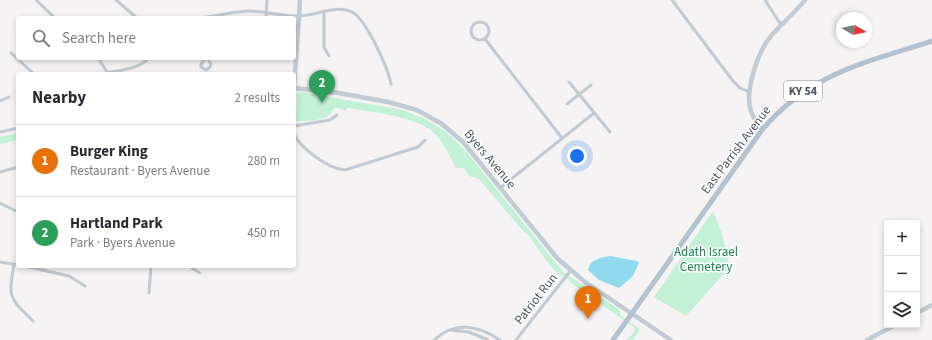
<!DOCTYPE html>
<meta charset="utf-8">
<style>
body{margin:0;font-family:"Source Sans 3",sans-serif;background:#f2f2f3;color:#2b2b33}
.controls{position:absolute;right:12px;bottom:12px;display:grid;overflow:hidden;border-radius:4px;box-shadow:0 2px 6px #0003}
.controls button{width:36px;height:36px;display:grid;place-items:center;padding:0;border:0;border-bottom:1px solid #e1e1e2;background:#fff;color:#2b2b33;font:20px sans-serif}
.compass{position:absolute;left:836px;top:12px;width:36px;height:36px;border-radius:50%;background:#fff;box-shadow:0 2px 6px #0003;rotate:99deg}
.you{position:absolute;left:577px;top:156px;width:14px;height:14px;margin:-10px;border:3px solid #fff;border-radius:50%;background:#1a73e8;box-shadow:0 0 0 6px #1a73e833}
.badge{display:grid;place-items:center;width:26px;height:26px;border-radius:50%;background:#1a73e8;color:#fff;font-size:13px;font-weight:700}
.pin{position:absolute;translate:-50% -33px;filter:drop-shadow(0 1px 2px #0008)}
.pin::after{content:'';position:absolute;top:21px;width:14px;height:12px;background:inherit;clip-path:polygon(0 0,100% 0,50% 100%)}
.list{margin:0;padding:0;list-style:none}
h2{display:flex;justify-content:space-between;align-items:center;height:52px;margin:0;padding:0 16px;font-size:17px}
h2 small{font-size:13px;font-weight:400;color:#7c7c81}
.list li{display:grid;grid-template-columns:26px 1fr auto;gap:12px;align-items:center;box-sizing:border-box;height:72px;padding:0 16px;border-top:1px solid #e1e1e2}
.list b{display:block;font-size:15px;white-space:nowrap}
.list p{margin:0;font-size:13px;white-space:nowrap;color:#7c7c81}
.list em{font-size:13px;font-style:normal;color:#7c7c81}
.icon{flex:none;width:22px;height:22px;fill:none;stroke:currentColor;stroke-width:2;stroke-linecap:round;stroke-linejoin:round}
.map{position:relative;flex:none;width:932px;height:340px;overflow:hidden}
.search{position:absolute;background:#fff;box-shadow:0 2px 6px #0003;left:16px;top:16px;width:280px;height:44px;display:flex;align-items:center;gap:10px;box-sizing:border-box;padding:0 14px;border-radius:4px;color:#7c7c81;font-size:15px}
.panel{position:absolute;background:#fff;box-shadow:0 2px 6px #0003;left:16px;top:72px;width:280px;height:196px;border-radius:4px}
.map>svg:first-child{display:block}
.green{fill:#c3f1d5}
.water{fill:#90daee}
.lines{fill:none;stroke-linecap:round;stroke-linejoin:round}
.street{stroke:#c1cad2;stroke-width:3}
.secondary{stroke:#c1cbd6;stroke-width:4.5}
.primary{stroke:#b3c2d1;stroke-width:5}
.labels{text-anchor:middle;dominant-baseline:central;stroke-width:3;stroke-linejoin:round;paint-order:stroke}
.shield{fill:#fff;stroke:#808990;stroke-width:1}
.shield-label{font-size:12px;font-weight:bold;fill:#4a5661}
.street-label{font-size:13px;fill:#4a5661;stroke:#fff}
.park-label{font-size:13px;fill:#17864f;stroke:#fff}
</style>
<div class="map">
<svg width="932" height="340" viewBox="0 0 932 340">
<rect width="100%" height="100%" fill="#f5f3f3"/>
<path class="green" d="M302,92L403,110L427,120L445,131L465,150L563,272L617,308L620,312L621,316L639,328V331L634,339L626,340L633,334L635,328L568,281L570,280L563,275L562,277C546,264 538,247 526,232L525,233L479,179L469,176L464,168H456C450,157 444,143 435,134C418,116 371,112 347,108L346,111C328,103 337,112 326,117C319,121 305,121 297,121L296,119L297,97H294V95Z
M18,133V140L0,144V137Z
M713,211L722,234L730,267L686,316L654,297Z"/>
<path class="water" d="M610,256L637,261L639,263L633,276L619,288L599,280L588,270C589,260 602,257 610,256Z"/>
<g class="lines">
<path class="street" d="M36,0L55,18
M116,0L137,18
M672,0L733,81L740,88L749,92
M765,0L781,25
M324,11V47L329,56
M200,18C216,17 233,11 249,11C265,11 281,16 298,16C315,16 336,4 352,12C366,19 388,68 391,84
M266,18L267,0
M471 31a9 9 0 1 1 18 0a9 9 0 1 1-18 0Z
M485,39L562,138
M11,53L34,74
M98,58L108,73
M206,58L201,64V67L206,70L210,67L211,64L207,58
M102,74C116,70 139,70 149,58
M569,82L610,132
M0,101L9,97
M567,104L591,85
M294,126L330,120L337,115
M0,132L18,128
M294,134C301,149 329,169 345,170L418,147L425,140
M0,172L18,167
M500,188L594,113
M0,203L18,212
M0,262L18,265
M14,264C8,299 9,297 33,321
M24,266L69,276L85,286
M189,266L200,273
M149,293L151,266
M450,330L469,332L488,340
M434,340C454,321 478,325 500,340
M516,340L571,270"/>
<path class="secondary" d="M300,0L294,88L339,93L388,102L417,110L442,124L463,142L557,258L585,282L671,340
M762,130C758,124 753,118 751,111C744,93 758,51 771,36C782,23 795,13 805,0
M917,313L932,305
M867,340L895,325"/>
<path class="primary" d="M613,340L762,130C810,73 865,63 932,41"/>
</g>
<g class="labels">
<rect class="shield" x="784" y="81" width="38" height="20" rx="3"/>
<g class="shield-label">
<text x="803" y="91">KY 54</text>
</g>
<g class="street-label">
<text transform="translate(736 150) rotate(-53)">East Parrish Avenue</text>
<text transform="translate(490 159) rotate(50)">Byers Avenue</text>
<text transform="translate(536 299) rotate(-52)">Patriot Run</text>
</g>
<g class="park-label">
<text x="706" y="252">Adath Israel<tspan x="706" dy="15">Cemetery</tspan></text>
</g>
</g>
</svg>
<div class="controls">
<button>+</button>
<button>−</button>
<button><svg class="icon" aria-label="layers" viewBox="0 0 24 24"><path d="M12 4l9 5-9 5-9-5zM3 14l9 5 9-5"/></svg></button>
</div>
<svg class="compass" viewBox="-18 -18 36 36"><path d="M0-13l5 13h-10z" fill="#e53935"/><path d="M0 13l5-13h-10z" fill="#7c7c81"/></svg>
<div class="you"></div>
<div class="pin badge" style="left:588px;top:319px;background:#e8710a">1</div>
<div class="pin badge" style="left:322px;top:103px;background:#2e9e5b">2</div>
<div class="search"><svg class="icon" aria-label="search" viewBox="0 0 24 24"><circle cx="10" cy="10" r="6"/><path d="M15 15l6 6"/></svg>Search here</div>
<section class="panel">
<h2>Nearby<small>2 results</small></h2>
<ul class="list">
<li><span class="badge" style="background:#e8710a">1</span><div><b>Burger King</b><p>Restaurant · Byers Avenue</p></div><em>280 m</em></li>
<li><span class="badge" style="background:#2e9e5b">2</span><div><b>Hartland Park</b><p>Park · Byers Avenue</p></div><em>450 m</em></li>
</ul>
</section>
</div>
